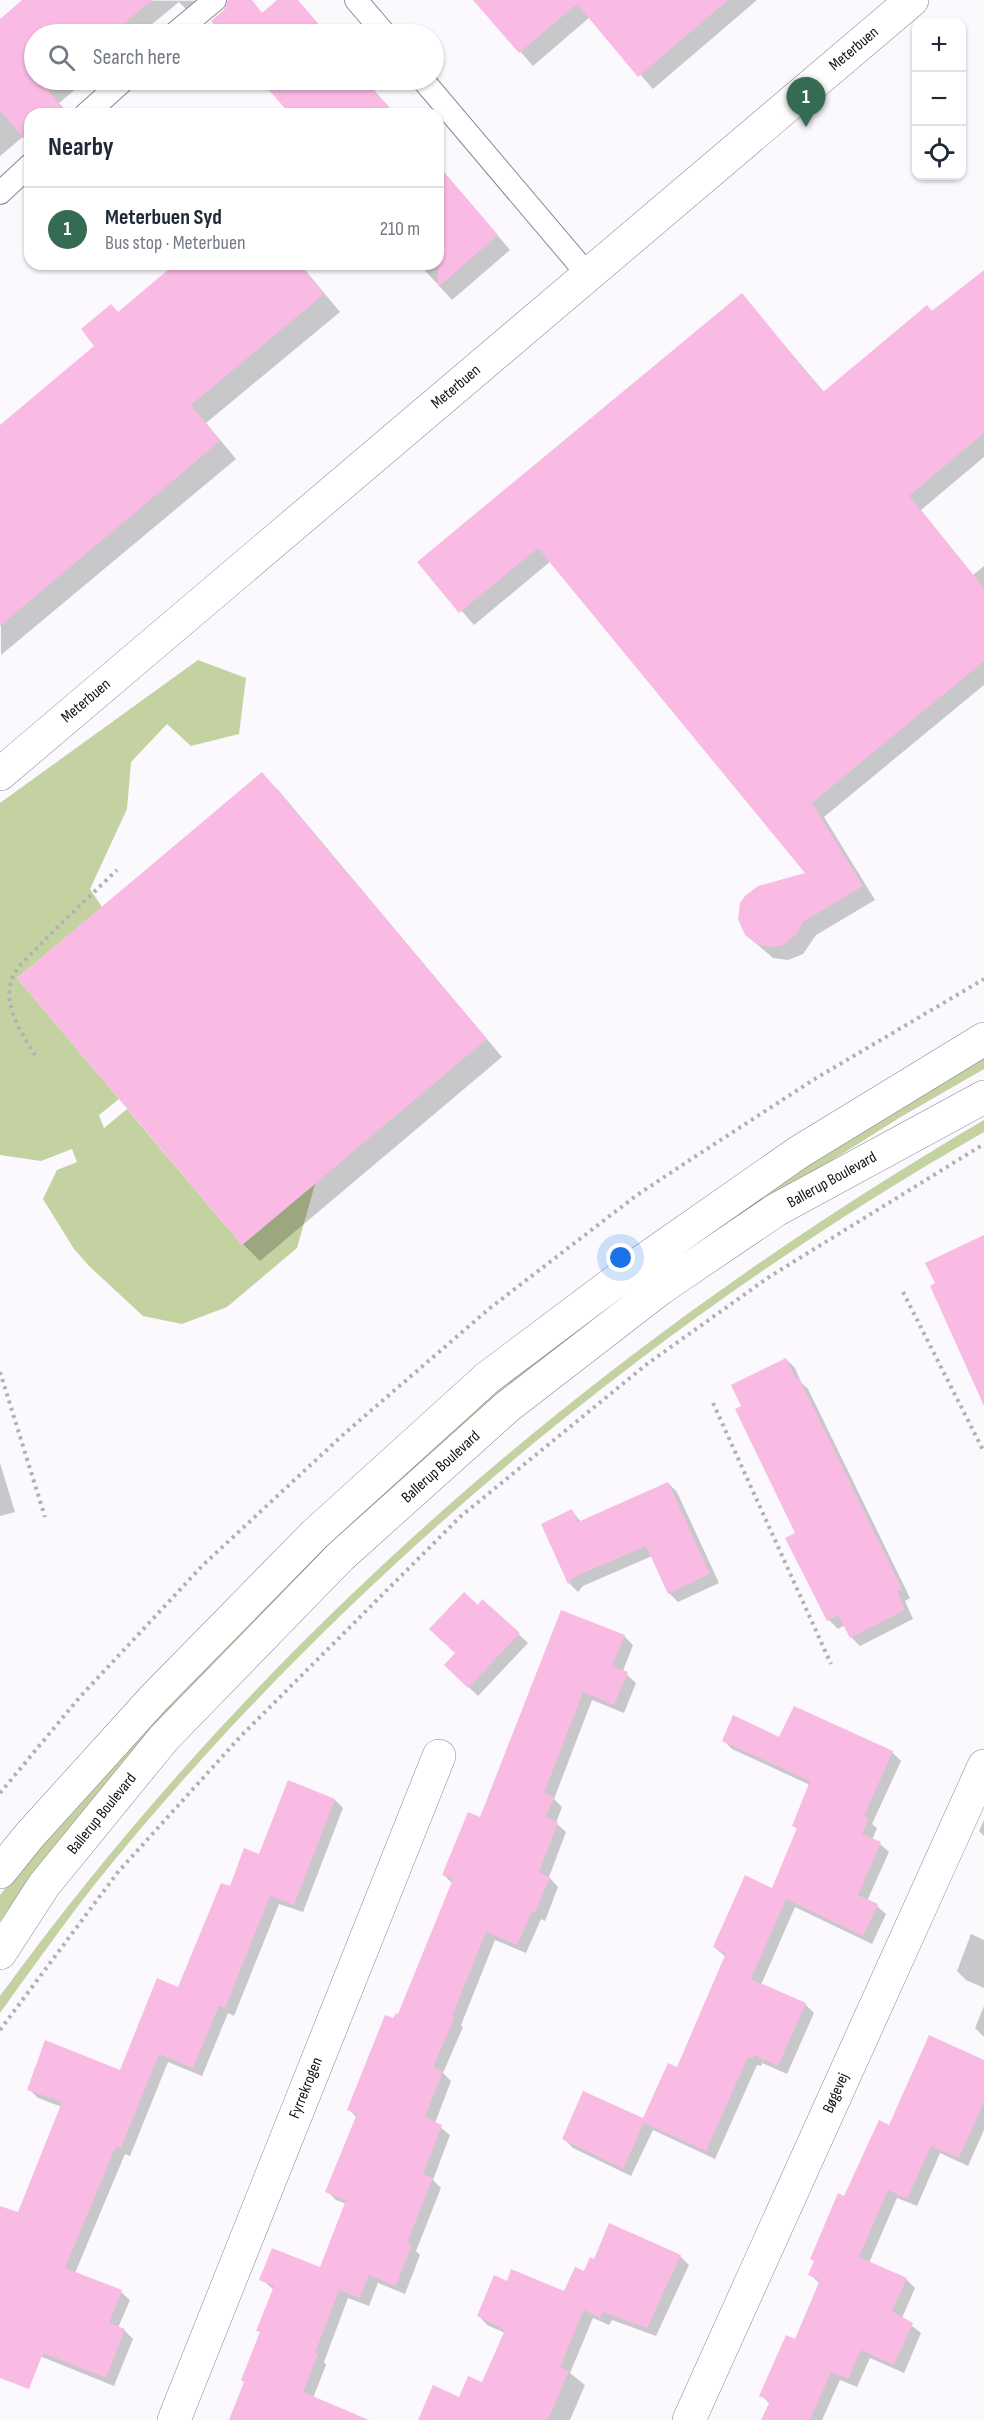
<!DOCTYPE html>
<meta charset="utf-8">
<style>
body{margin:0;font-family:"Sofia Sans Condensed",sans-serif;background:#f2f2f3;color:#1f2937}
.controls{position:absolute;right:18px;top:18px;display:grid;overflow:hidden;border-radius:12px;box-shadow:0 2px 4px #0004}
.controls button{width:54px;height:54px;display:grid;place-items:center;padding:0;border:0;border-bottom:2px solid #e0e1e3;background:#fff;color:#1f2937;font:30px sans-serif}
.you{position:absolute;left:621px;top:1258px;width:21px;height:21px;margin:-15px;border:4px solid #fff;border-radius:50%;background:#1a73e8;box-shadow:0 0 0 9px #1a73e833}
.badge{display:grid;place-items:center;width:39px;height:39px;border-radius:50%;background:#346c53;color:#fff;font-size:20px;font-weight:700}
.pin{position:absolute;translate:-50% -50px;filter:drop-shadow(0 2px 3px #0008)}
.pin::after{content:'';position:absolute;top:32px;width:21px;height:18px;background:inherit;clip-path:polygon(0 0,100% 0,50% 100%)}
.list{margin:0;padding:0;list-style:none}
h2{display:flex;justify-content:space-between;align-items:center;height:78px;margin:0;padding:0 24px;font-size:26px}
h2 small{font-size:20px;font-weight:400;color:#747a83}
.list li{display:grid;grid-template-columns:39px 1fr auto;gap:18px;align-items:center;box-sizing:border-box;height:84px;padding:0 24px;border-top:2px solid #e0e1e3}
.list b{display:block;font-size:22px;white-space:nowrap}
.list p{margin:0;font-size:20px;white-space:nowrap;color:#747a83}
.list em{font-size:20px;font-style:normal;color:#747a83}
.icon{flex:none;width:33px;height:33px;fill:none;stroke:currentColor;stroke-width:2;stroke-linecap:round;stroke-linejoin:round}
.map{position:relative;flex:none;width:984px;height:2420px;overflow:hidden}
.search{position:absolute;background:#fff;box-shadow:0 2px 4px #0004;left:24px;top:24px;width:420px;height:66px;display:flex;align-items:center;gap:15px;box-sizing:border-box;padding:0 21px;border-radius:33px;color:#747a83;font-size:22px}
.panel{position:absolute;background:#fff;box-shadow:0 2px 4px #0004;left:24px;top:108px;width:420px;height:162px;border-radius:18px}
.map>svg:first-child{display:block}
.green{fill:#c4d1a1}
.shadow{fill:#0003}
.building{fill:#f9bbe4}
.lines{fill:none;stroke-linecap:round;stroke-linejoin:round}
.service-casing{stroke:#8e8696;stroke-width:24}
.minor-casing{stroke:#8e8696;stroke-width:34}
.tertiary-casing{stroke:#8e8696;stroke-width:34}
.path{stroke:#b3b0b5;stroke-width:4;stroke-dasharray:3 4.5;stroke-linecap:butt}
.service{stroke:#fff;stroke-width:22}
.minor{stroke:#fff;stroke-width:33}
.tertiary{stroke:#fff;stroke-width:33}
.labels{text-anchor:middle;dominant-baseline:central;stroke-width:4.5;stroke-linejoin:round;paint-order:stroke}
.street-label{font-size:16px;fill:#141117;stroke:#fff}
</style>
<div class="map">
<svg width="984" height="2420" viewBox="0 0 984 2420">
<rect width="100%" height="100%" fill="#fbf9fd"/>
<path class="green" d="M198,660L246,678L239,734L191,746L167,724L131,762L127,809L90,889L102,907L17,978L119,1099L99,1115L104,1128L127,1109L242,1245L315,1184L297,1248L227,1307L182,1324L143,1316L89,1266L74,1249L43,1199L57,1170L77,1162L72,1149L41,1161L0,1155V803Z
M984,1054V1069L899,1118L804,1178L569,1346L21,1892L0,1921V1895L40,1844L149,1718L430,1443L687,1242Z
M984,1120V1132C652,1321 335,1586 95,1884C62,1926 31,1970 0,2013V1996C263,1635 599,1346 984,1120Z"/>
<path class="shadow" d="M25,0L250,1L263,14L279,0H297L327,34H224L213,21L229,5V1L221,2L194,17L179,2L140,34H34V80H87L59,103L69,114H30V142L24,136L0,156V21Z
M475,0H757L653,89L590,17L533,66Z
M262,80H365L395,114H291Z
M438,165L510,250L452,300L419,264H438Z
M177,264H300L340,312L206,423L236,459L1,655L0,427L97,346Z
M984,272V457L921,510L973,575L984,566V685L824,817L875,900L816,935L803,954L788,960L773,958L752,940L807,874L551,561L474,625L419,562L742,295L824,392Z
M262,774L279,791L502,1057L260,1261L243,1244L19,978Z
M786,1359L795,1368L801,1382L808,1389L910,1598L905,1601L913,1619L860,1646L851,1637L845,1625L838,1629L829,1620L797,1533L743,1406Z
M0,1463L15,1512L0,1516Z
M668,1483L677,1492L719,1583L678,1602L669,1593L652,1556L583,1586L578,1592L569,1583L543,1524L572,1511L581,1522Z
M483,1601L528,1643L478,1696L446,1665L457,1653Z
M624,1636L633,1645L623,1671L636,1683L624,1713L592,1700L554,1799L562,1807L556,1823L566,1832L549,1877L558,1887L545,1921L541,1919L526,1953L495,1940L461,2025L463,2027L443,2073L451,2081L435,2123L450,2135L433,2180L441,2188L416,2251L420,2255L405,2294L378,2283L369,2306L348,2298L324,2362L326,2365L313,2398L327,2420H231L245,2383L261,2333L258,2330L274,2290L261,2279L321,2269L346,2204L336,2200L327,2191L357,2118L349,2109L394,2020L399,2016L453,1884L444,1875L481,1819Z
M780,1739L892,1752L901,1761L872,1824L877,1828L872,1840L880,1844L889,1852L867,1901L877,1906L886,1914L872,1944L795,1907L761,1985L805,2004L814,2013L787,2074L762,2063L761,2066L757,2065L715,2159L653,2130L631,2176L573,2148L564,2139L643,2120L678,2069L726,1957L714,1947L773,1890L798,1830L794,1826L810,1785L732,1749L723,1740Z
M335,1800L343,1808L303,1912L279,1904L234,2016L228,2013L202,2076L168,2062L130,2156L125,2154L75,2273L121,2292L130,2300L118,2328L124,2330L133,2339L114,2386L0,2340V2207L19,2214L62,2107L38,2098L29,2089L120,2072L178,1989L231,1888L260,1856Z
M984,1820V1836L979,1831Z
M971,1934L984,1940V1988L966,1980L957,1971Z
M984,2006V2037L975,2028Z
M984,2090V2130L968,2166L940,2153L917,2206L897,2198L869,2263L906,2279L915,2288L902,2318L921,2333L904,2373L870,2358L857,2387L840,2380L822,2420H762L770,2404L761,2395L796,2341L819,2283L810,2274L845,2198L890,2127Z
M680,2256L689,2265L656,2336L612,2320L609,2325L593,2318L570,2373L585,2385L570,2420H419L483,2384L505,2333L487,2325L479,2316L508,2283L565,2293L585,2273Z"/>
<path class="building" d="M22,0H152L111,34H34V80H58L47,89L68,114H30V146L0,110V19Z
M228,0H252L262,13L277,0H298L327,34H222L211,21L224,10Z
M473,0H728L638,77L577,4L519,53Z
M260,80H365L395,114H290Z
M438,165L498,235L438,287Z
M175,264H299L324,294L191,405L220,441L0,626V425L94,346L81,329L111,304L118,312Z
M984,270V433L909,496L984,588V661L812,803L863,886L803,922L796,935L783,945L774,947L758,945L745,935L738,919L740,903L745,896L758,886L805,873L538,548L459,613L417,562L742,293L823,392L927,305L932,311Z
M262,772L487,1039L242,1245L17,978Z
M984,1235V1406L930,1286L935,1283L925,1263Z
M786,1358L796,1379L799,1378L902,1589L897,1591L905,1610L850,1638L838,1615L827,1621L785,1538L795,1533L735,1409L741,1406L731,1385Z
M668,1482L710,1574L668,1594L646,1546L574,1577L568,1584L541,1524L572,1509L578,1522Z
M464,1592L478,1605L482,1599L520,1633L468,1688L444,1665L455,1653L429,1629Z
M561,1610L625,1635L612,1666L628,1672L614,1705L583,1692L544,1793L554,1797L546,1817L558,1822L539,1872L550,1877L535,1913L532,1912L517,1945L486,1932L452,2016L455,2017L433,2067L443,2071L425,2117L442,2125L423,2174L433,2178L407,2243L412,2244L396,2286L369,2275L360,2298L339,2290L315,2353L318,2354L303,2392L369,2420H229L244,2382L241,2380L260,2332L256,2331L274,2286L259,2280L272,2248L320,2267L346,2200L325,2192L357,2114L347,2110L385,2015L393,2018L396,2013L398,2014L453,1879L442,1875L468,1812L480,1817Z
M794,1706L893,1751L864,1816L869,1818L862,1834L881,1842L858,1895L878,1904L863,1936L786,1899L751,1979L806,2003L778,2066L754,2055L752,2059L748,2057L706,2151L644,2123L623,2169L562,2139L583,2091L643,2118L668,2063L677,2067L726,1953L713,1947L745,1875L772,1888L797,1828L792,1826L810,1781L722,1741L733,1715L779,1737Z
M288,1780L335,1799L294,1905L270,1896L225,2008L219,2006L193,2068L159,2054L121,2148L116,2146L65,2268L122,2290L109,2323L125,2329L106,2378L43,2353L29,2389L0,2378V2206L18,2212L62,2102L27,2090L45,2040L120,2070L157,1978L178,1987L221,1883L230,1886L244,1848L259,1854Z
M929,2035L984,2060V2102L959,2158L931,2146L907,2199L888,2190L859,2257L907,2278L892,2311L913,2323L894,2365L861,2350L848,2379L831,2372L810,2420H761L770,2401L759,2396L786,2335L795,2339L820,2280L808,2275L814,2261L810,2259L838,2193L844,2196L879,2120L889,2125Z
M609,2223L681,2255L647,2328L603,2312L600,2318L584,2310L560,2367L569,2371L548,2420H418L433,2385L459,2397L468,2376L482,2382L505,2330L477,2316L494,2275L507,2281L511,2269L564,2291L575,2267L584,2271L590,2257L594,2259Z"/>
<g class="lines">
<defs>
<path id="service" d="M356,0L385,34
M174,34L215,0
M423,80L588,275
M86,114L124,80
M0,193L30,165"/>
<path id="minor" d="M0,774L912,0
M174,2420L439,1756
M689,2420L984,1766"/>
<path id="tertiary" d="M0,1872L29,1836L154,1698L315,1534L487,1378L640,1263L799,1152L984,1039
M0,1953L44,1885L164,1738L341,1556L507,1407L661,1288L776,1210L984,1097"/>
</defs>
<use href="#service" class="service-casing"/>
<use href="#minor" class="minor-casing"/>
<use href="#tertiary" class="tertiary-casing"/>
<path class="path" d="M35,1055C22,1034 2,1005 12,979C16,967 29,956 38,947C63,921 90,896 117,870
M903,1292L984,1452
M0,1372L45,1517
M713,1403L831,1664
M0,1793L79,1698L203,1565L345,1433L490,1308L637,1195L693,1158L813,1080L984,979
M0,2030L118,1872L240,1737L461,1516L647,1364L769,1277L984,1144"/>
<use href="#service" class="service"/>
<use href="#minor" class="minor"/>
<use href="#tertiary" class="tertiary"/>
</g>
<g class="labels">
<g class="street-label">
<text transform="translate(854 49) rotate(-40)">Meterbuen</text>
<text transform="translate(456 387) rotate(-40)">Meterbuen</text>
<text transform="translate(86 701) rotate(-40)">Meterbuen</text>
<text transform="translate(832 1180) rotate(-29)">Ballerup Boulevard</text>
<text transform="translate(441 1467) rotate(-42)">Ballerup Boulevard</text>
<text transform="translate(102 1814) rotate(-51)">Ballerup Boulevard</text>
<text transform="translate(306 2088) rotate(-68)">Fyrrekrogen</text>
<text transform="translate(836 2093) rotate(-66)">Bøgevej</text>
</g>
</g>
</svg>
<div class="controls">
<button>+</button>
<button>−</button>
<button><svg class="icon" aria-label="locate" viewBox="0 0 24 24"><circle cx="12" cy="12" r="6"/><path d="M12 2v4M12 18v4M2 12h4M18 12h4"/></svg></button>
</div>
<div class="you"></div>
<div class="pin badge" style="left:806px;top:127px">1</div>
<div class="search"><svg class="icon" aria-label="search" viewBox="0 0 24 24"><circle cx="10" cy="10" r="6"/><path d="M15 15l6 6"/></svg>Search here</div>
<section class="panel">
<h2>Nearby<small></small></h2>
<ul class="list">
<li><span class="badge">1</span><div><b>Meterbuen Syd</b><p>Bus stop · Meterbuen</p></div><em>210 m</em></li>
</ul>
</section>
</div>
